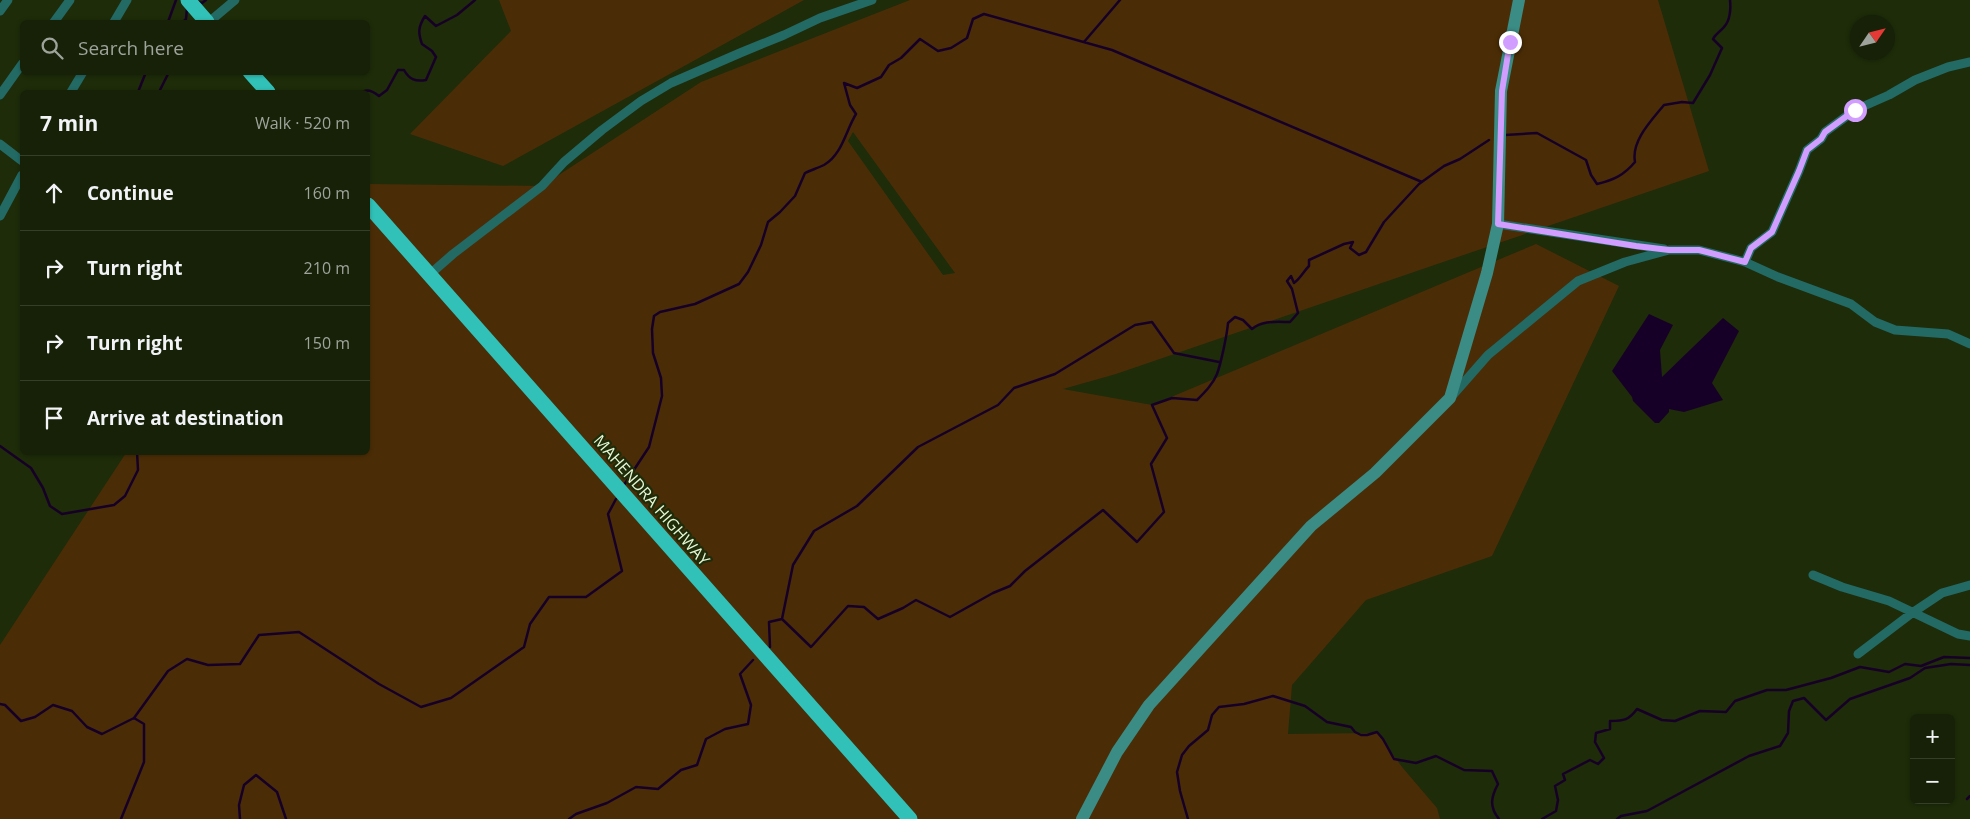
<!DOCTYPE html>
<meta charset="utf-8">
<style>
body{margin:0;font-family:"Open Sans",sans-serif;background:#232e15;color:#f1f3f6}
.controls{position:absolute;right:15px;bottom:15px;display:grid;overflow:hidden;border-radius:8px;box-shadow:0 1px 4px #0004}
.controls button{width:45px;height:45px;display:grid;place-items:center;padding:0;border:0;border-bottom:1px solid #353e28;background:#162107;color:#f1f3f6;font:25px sans-serif}
.compass{position:absolute;left:1850px;top:15px;width:45px;height:45px;border-radius:50%;background:#162107;box-shadow:0 1px 4px #0004;rotate:55deg}
.stop{position:absolute;width:15px;height:15px;margin:-11px;border:4px solid #d19dfe;border-radius:50%;background:#fff}
.stop.end{background:#d19dfe;border-color:#fff;box-shadow:0 1px 5px #0008}
.list{margin:0;padding:0;list-style:none}
h2{display:flex;justify-content:space-between;align-items:center;height:65px;margin:0;padding:0 20px;font-size:21px}
h2 small{font-size:16px;font-weight:400;color:#9ea39b}
.list li{display:grid;grid-template-columns:32px 1fr auto;gap:15px;align-items:center;box-sizing:border-box;height:75px;padding:0 20px;border-top:1px solid #353e28}
.list b{display:block;font-size:19px;white-space:nowrap}
.list em{font-size:16px;font-style:normal;color:#9ea39b}
.icon{flex:none;width:28px;height:28px;fill:none;stroke:currentColor;stroke-width:2;stroke-linecap:round;stroke-linejoin:round}
.map{position:relative;flex:none;width:1970px;height:819px;overflow:hidden}
.search{position:absolute;background:#162107;box-shadow:0 1px 4px #0004;left:20px;top:20px;width:350px;height:55px;display:flex;align-items:center;gap:12px;box-sizing:border-box;padding:0 18px;border-radius:8px;color:#9ea39b;font-size:19px}
.panel{position:absolute;background:#162107;box-shadow:0 1px 4px #0004;left:20px;top:90px;width:350px;height:365px;border-radius:8px}
.map>svg:first-child{display:block}
.green{fill:#4a2d06;fill-rule:evenodd}
.water{fill:#170027}
.lines{fill:none;stroke-linecap:round;stroke-linejoin:round}
.stream{stroke:#170027;stroke-width:2.5}
.street{stroke:#236a65;stroke-width:9}
.secondary{stroke:#3a8c85;stroke-width:12}
.highway{stroke:#31c1b8;stroke-width:15}
.route{stroke:#d19dfe;stroke-width:6}
.labels{text-anchor:middle;dominant-baseline:central;stroke-width:4.5;stroke-linejoin:round;paint-order:stroke}
.street-label{font-size:16px;fill:#e7f7d5;stroke:#1e2c09}
</style>
<div class="map">
<svg width="1970" height="819" viewBox="0 0 1970 819">
<rect width="100%" height="100%" fill="#1e2c09"/>
<path class="green" d="M499,0H804L503,166L410,134L511,31Z
M910,0H1658L1709,171L1116,374L1063,389L1152,405L1536,244L1619,286L1492,556L1366,600L1292,685L1288,734L1377,733L1402,767L1437,808L1440,819H0V645L126,453L368,452V184L542,186L701,82ZM853,132L955,273L943,275L848,141Z"/>
<path class="water" d="M1649,314L1673,325L1660,350L1662,377L1723,318L1739,331L1712,383L1723,400L1684,412L1669,409V412L1659,423H1655L1633,401L1632,397L1612,371Z"/>
<g class="lines">
<path class="stream" d="M198,2L202,3L206,0
M168,22L176,0
M183,22L186,19L187,8
M1084,42L1120,0
M138,92L146,72
M159,92L169,72
M362,92C368,88 374,92 379,96L387,90L398,70H404C409,79 415,82 426,80L436,57L432,51L422,44C418,33 418,27 425,16L436,26L457,15L475,0
M1505,135L1537,133L1586,160L1591,175L1597,184C1614,180 1624,175 1635,162C1631,141 1651,121 1664,105L1682,102L1693,103L1710,75L1722,48L1713,39C1716,33 1720,32 1724,27C1730,21 1731,9 1730,0
M0,446L31,468L43,488L50,506L62,514L114,505L125,496L138,470L137,452
M624,485L649,447L662,396L661,378L653,353L652,329L654,316L660,312L695,304L739,284L748,272L761,245L768,222L780,212L795,196L805,173C811,170 818,168 824,165C842,155 846,130 856,114L850,105L844,83L857,88L881,77L889,65L901,58L920,39L938,51L951,48L967,38L973,19L984,14L1112,50L1422,182
M782,619L793,565L814,531L857,506L918,447L998,405L1014,388L1055,374L1135,325L1152,322L1174,353L1219,362
M770,647L769,622L782,619L811,647L848,606L864,607L878,619L903,608L916,600L950,617L993,593L1010,586L1025,571L1103,510L1137,542L1164,512L1151,464L1167,438L1152,405L1172,398L1197,400C1205,392 1213,384 1217,374C1221,363 1227,335 1228,323L1235,317L1243,320L1252,329C1262,320 1277,322 1290,322L1298,313L1292,289L1287,281L1291,276L1294,283C1301,278 1303,272 1309,266V260L1344,244L1353,242L1350,248L1359,255L1366,252L1384,222L1419,184L1444,166L1460,159L1489,140
M0,704L5,705L21,721L35,717L53,705L72,711L87,727L102,734L134,718L144,724V762L121,819
M134,718L168,671L187,659L208,665L240,664L259,635L299,632L379,684L421,707L451,698L524,647L530,624L549,597H586L622,571L608,514L616,499
M1967,799L1970,796
M240,819L239,805L244,785L256,775L277,792L286,819
M569,819L576,814L607,803L636,787L658,789L681,770L697,765L706,739L725,729L748,724L751,705L740,674L753,660
M1188,819L1180,791L1177,772L1182,755L1189,746L1208,730L1212,715L1219,707L1244,704L1273,696L1305,706L1327,722L1351,727L1355,732L1361,735H1367L1377,732L1383,739L1394,759L1416,763L1436,756L1464,770L1492,771L1498,784C1491,797 1489,807 1499,819
M1542,819L1556,811L1558,800L1555,786L1565,780L1563,774L1590,760L1598,764L1604,758L1595,742L1596,733L1610,729V721C1624,721 1629,720 1637,709L1662,720L1675,721L1700,711L1726,712L1735,701L1767,690H1786L1831,678L1860,667L1889,672L1905,664L1921,666L1944,657L1970,658
M1617,819L1621,816L1647,811L1749,756L1780,746L1788,733L1789,711L1793,701L1804,698L1826,720L1850,699L1910,678L1925,668L1951,664L1970,665"/>
<path class="street" d="M0,11L8,0
M54,22L70,0
M114,22L127,0
M209,22L235,0
M71,92L83,72
M0,95L22,64
M0,144L22,161
M0,216L22,175
M1498,224L1664,249
M1745,262L1751,248L1772,232L1799,171L1807,150L1821,139L1825,132L1855,110L1889,95L1915,80L1948,67L1970,62
M429,275L453,254L542,186L564,162L602,130L641,101L671,83L740,53L784,35L820,18L872,0
M1452,396L1488,355L1578,281L1625,262L1669,250H1699L1745,262L1778,277L1851,304L1875,322L1895,330L1948,334L1970,344
M1813,575L1842,587L1889,601L1958,634L1970,636
M1858,654L1912,613L1942,593L1970,585"/>
<path class="secondary" d="M1082,819L1117,752L1149,705L1311,526L1375,473L1450,398L1487,273L1498,224L1501,91L1519,0"/>
<path class="highway" d="M188,0L207,22
M250,72L268,92
M368,205L910,819"/>
</g>
<g class="lines">
<path class="route" d="M1510,42L1502,91L1498,224L1636,246L1669,250H1699L1745,262L1751,248L1772,232L1799,171L1807,150L1821,139L1825,132L1855,110"/>
</g>
<g class="labels">
<g class="street-label">
<text transform="translate(652 500) rotate(49)">MAHENDRA HIGHWAY</text>
</g>
</g>
</svg>
<div class="controls">
<button>+</button>
<button>−</button>
</div>
<svg class="compass" viewBox="-18 -18 36 36"><path d="M0-13l5 13h-10z" fill="#e53935"/><path d="M0 13l5-13h-10z" fill="#9ea39b"/></svg>
<div class="stop" style="left:1855px;top:110px"></div>
<div class="stop end" style="left:1510px;top:42px"></div>
<div class="search"><svg class="icon" aria-label="search" viewBox="0 0 24 24"><circle cx="10" cy="10" r="6"/><path d="M15 15l6 6"/></svg>Search here</div>
<section class="panel">
<h2>7 min<small>Walk · 520 m</small></h2>
<ul class="list">
<li><svg class="icon" aria-label="ahead" viewBox="0 0 24 24"><path d="M12 20V5M6 11l6-6 6 6"/></svg><div><b>Continue</b></div><em>160 m</em></li>
<li><svg class="icon" aria-label="right" viewBox="0 0 24 24"><path d="M7 20v-9h11M14 6l5 5-5 5"/></svg><div><b>Turn right</b></div><em>210 m</em></li>
<li><svg class="icon" aria-label="right" viewBox="0 0 24 24"><path d="M7 20v-9h11M14 6l5 5-5 5"/></svg><div><b>Turn right</b></div><em>150 m</em></li>
<li><svg class="icon" aria-label="arrive" viewBox="0 0 24 24"><path d="M6 21V4h12l-3 4 3 4H6"/></svg><div><b>Arrive at destination</b></div></li>
</ul>
</section>
</div>
